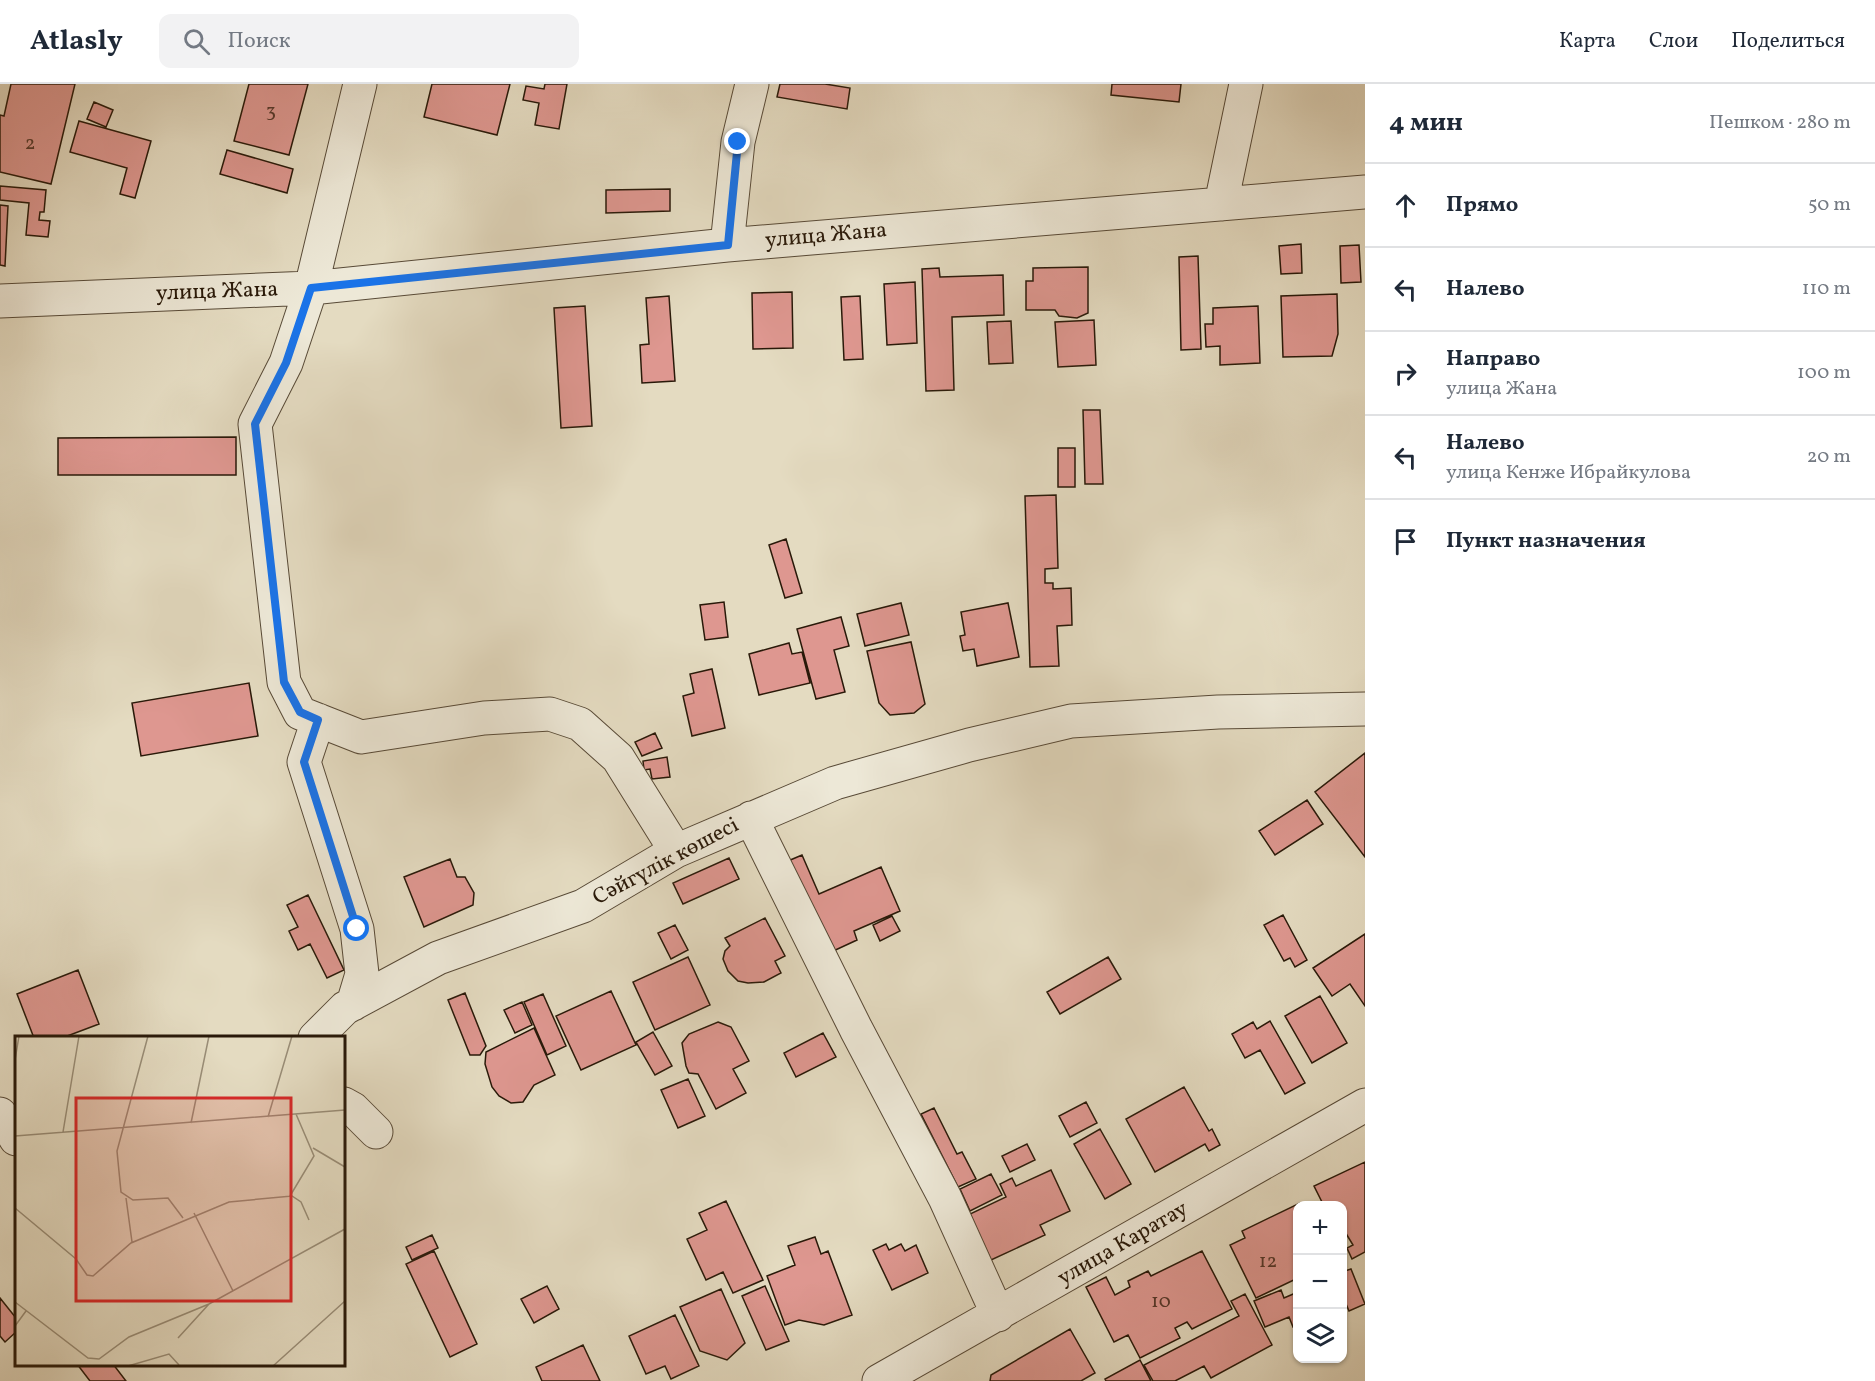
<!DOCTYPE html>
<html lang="ru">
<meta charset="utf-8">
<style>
body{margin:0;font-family:Vollkorn,serif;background:#f2f2f3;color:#1f2937}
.controls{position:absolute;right:18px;bottom:18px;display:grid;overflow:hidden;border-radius:12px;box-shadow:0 2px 4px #0004}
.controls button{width:54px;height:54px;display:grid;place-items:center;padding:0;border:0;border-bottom:2px solid #e0e1e3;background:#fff;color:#1f2937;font:30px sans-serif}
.stop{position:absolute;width:18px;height:18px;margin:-14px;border:4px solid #1a73e8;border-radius:50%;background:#fff}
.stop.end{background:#1a73e8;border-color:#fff;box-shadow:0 2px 6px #0008}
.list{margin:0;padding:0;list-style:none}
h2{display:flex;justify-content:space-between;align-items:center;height:78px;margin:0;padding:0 24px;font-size:26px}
h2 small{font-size:20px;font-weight:400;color:#747a83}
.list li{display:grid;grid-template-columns:39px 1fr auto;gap:18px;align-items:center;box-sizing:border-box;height:84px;padding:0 24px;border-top:2px solid #e0e1e3}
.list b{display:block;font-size:22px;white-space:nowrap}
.list p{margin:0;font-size:20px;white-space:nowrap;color:#747a83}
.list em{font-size:20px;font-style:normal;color:#747a83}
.icon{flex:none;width:33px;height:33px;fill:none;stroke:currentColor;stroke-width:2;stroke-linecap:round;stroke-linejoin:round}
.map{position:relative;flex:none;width:1365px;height:1297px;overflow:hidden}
header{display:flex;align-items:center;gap:36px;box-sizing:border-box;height:84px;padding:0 30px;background:#fff;border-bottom:2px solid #e0e1e3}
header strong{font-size:28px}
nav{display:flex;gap:33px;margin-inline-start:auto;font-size:21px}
.search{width:420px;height:54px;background:#f2f2f3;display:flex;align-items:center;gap:15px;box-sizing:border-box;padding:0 21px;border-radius:12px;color:#747a83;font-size:22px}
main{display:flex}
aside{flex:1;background:#fff}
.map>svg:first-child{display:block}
.building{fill:#de9790;stroke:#291909;stroke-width:1.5}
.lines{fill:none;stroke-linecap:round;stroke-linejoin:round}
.minor-casing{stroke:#584a37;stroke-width:35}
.minor{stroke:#ede8d7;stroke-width:33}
.route{stroke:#1a73e8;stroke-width:8}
.labels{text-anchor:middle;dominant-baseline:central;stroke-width:4.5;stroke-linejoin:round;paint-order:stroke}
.number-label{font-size:20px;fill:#56382b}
.street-label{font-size:22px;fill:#291909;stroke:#ede8d7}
.inset-road{fill:none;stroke:#998d77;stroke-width:1.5}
.view{fill:#d62828;fill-opacity:0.15;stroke:#d62828;stroke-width:3}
.inset-edge{fill:none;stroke:#291909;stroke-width:3}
</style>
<header>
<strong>Atlasly</strong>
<div class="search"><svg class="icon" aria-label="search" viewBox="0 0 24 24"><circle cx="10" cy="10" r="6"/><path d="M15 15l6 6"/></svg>Поиск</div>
<nav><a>Карта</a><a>Слои</a><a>Поделиться</a></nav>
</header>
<main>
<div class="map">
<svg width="1365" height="1297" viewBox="0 0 1365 1297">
<rect width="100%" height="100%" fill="#e4dbc1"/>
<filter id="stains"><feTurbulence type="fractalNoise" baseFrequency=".00333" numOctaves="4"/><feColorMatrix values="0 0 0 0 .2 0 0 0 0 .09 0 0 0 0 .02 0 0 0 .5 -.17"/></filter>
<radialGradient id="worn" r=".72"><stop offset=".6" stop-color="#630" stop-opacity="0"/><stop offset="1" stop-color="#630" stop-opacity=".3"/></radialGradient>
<path class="building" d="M11,0H75L51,100L0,88V31L4,32Z
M249,0H308L289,71L234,57Z
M432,0H510L497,51L424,33Z
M545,0H567L559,45L535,41L539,19L523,16L526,2L544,5Z
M780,0H825L850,4L847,25L777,13Z
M1112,0H1181L1179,18L1111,11Z
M94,18L113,26L106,43L87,35Z
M79,37L151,57L135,114L120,110L127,84L70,68Z
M227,66L293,85L287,109L220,90Z
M0,102L46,106L44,128H40L39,136L50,137L48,153L26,151L29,119L0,116Z
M670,105V127L606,129V106Z
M0,121L8,122L5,182L0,181Z
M1301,160L1302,189L1281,190L1279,162Z
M1359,161L1361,198L1341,199L1340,162Z
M1198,172L1201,265L1181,266L1179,173Z
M1088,183V229L1077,234L1059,232L1055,226H1026V197H1033V184Z
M939,184L940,193L1003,191L1004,231L952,233L954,306L926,307L922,185Z
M915,198L917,259L887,261L884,200Z
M792,208L793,264L753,265L752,209Z
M1337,210L1338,250L1332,272L1283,273L1281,212Z
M669,212L675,297L642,299L640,261L649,260L646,214Z
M860,212L863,275L844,276L841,213Z
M585,222L592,342L561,344L554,224Z
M1258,222L1260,279L1220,281V262L1206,263L1205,240H1213V224Z
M1094,236L1096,281L1058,283L1055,238Z
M1011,237L1013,279L989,280L987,238Z
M1083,326H1100L1103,400H1085Z
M236,353V391H58V354Z
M1058,364H1075V403H1058Z
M1056,411L1058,484L1045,485V499H1053V505L1071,504L1072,541L1057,542L1059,582L1030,583L1025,412Z
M786,455L802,509L785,514L769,461Z
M724,518L728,553L705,556L700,521Z
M901,519L909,551L865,562L857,530Z
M1008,519L1019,573L977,582L974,565L963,567L960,552L965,551L961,528Z
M841,533L849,562L834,566L845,608L816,615L797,545Z
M911,558L925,620L914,629L890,631L879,619L867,567Z
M789,559L792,570L802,568L810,599L759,611L749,570Z
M712,585L725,644L692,652L683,612L694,609L690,590Z
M249,599L258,652L141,672L132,619Z
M655,649L662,664L642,672L635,658Z
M1365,669V773L1315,708Z
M667,673L670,693L652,695L650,685L644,686L643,677Z
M1307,716L1323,740L1275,771L1259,747Z
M802,771L819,810L881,783L900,827L854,847L857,856L829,869L788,777Z
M729,774L739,795L683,820L673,799Z
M450,775L457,793H465L474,809L473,821L424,843L404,793Z
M308,811L344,886L327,894L310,860L298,866L289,847L298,843L287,821Z
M1283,831L1307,876L1295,883L1290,874L1284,877L1264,841Z
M892,832L900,847L880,857L873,841Z
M765,834L785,872L775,877L781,889L764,898L748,899L738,897L728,887L723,875L725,867L730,862L725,854Z
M675,841L688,866L671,875L658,849Z
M1365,850V922L1350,900L1332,912L1313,884Z
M688,873L710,921L655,946L633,898Z
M1108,873L1121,895L1060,930L1047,908Z
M78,886L99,940L62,954H34L17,910Z
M611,907L636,961L581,986L556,932Z
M465,909L486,962L480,971H470L448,916Z
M543,910L566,962L547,971L524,918Z
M1320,912L1347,959L1312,979L1285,932Z
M522,918L532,941L515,949L504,926Z
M1270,937L1305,999L1285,1010L1260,966L1245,974L1232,950L1253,938L1257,945Z
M718,938L731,943L749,977L733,985L746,1009L716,1025L698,990L689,989L686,982L682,959L689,950Z
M534,944L555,991L534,1001L523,1018L511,1019L499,1012L492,1003L485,980L486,968Z
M653,948L672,982L655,991L636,958Z
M823,949L836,973L796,993L784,969Z
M688,995L705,1032L678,1044L661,1006Z
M1184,1003L1209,1047L1212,1045L1220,1061L1209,1067L1205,1060L1155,1088L1126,1035Z
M1086,1018L1097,1039L1070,1053L1059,1032Z
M934,1024L957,1070L962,1068L976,1095L958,1103L921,1030Z
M1100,1045L1131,1100L1105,1115L1074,1060Z
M1027,1060L1035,1076L1010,1088L1002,1072Z
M1365,1078V1168L1352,1175L1347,1164L1353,1161L1342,1143V1122H1324L1314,1102Z
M1051,1086L1070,1127L1040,1141L1045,1151L991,1176L970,1130L1006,1113L1000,1100L1012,1094L1016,1102Z
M991,1090L1002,1111L970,1127L960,1105Z
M726,1117L763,1196L733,1209L723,1188L706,1196L687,1155L707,1146L699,1129Z
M1300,1119L1301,1122H1298V1194L1256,1214L1230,1161L1245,1154L1242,1147Z
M432,1151L438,1164L412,1176L406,1163Z
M815,1153L821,1170L828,1167L852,1231L824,1241L799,1236L785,1241L767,1192L795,1181L788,1162Z
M886,1160L889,1166L901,1160L905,1167L916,1161L928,1189L892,1206L873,1166Z
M434,1167L477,1260L450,1273L406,1180Z
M1202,1167L1232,1225L1192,1245L1187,1238L1175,1244L1180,1254L1140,1274L1128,1251L1114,1258L1086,1203L1106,1193L1115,1211L1130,1203L1128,1197L1148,1187L1151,1192Z
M1351,1185L1365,1220L1349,1227L1346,1220L1342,1221V1188Z
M547,1202L559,1225L534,1239L521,1215Z
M765,1202L789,1257L766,1266L742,1212Z
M721,1205L745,1259L727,1276L700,1267L680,1223Z
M1281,1206L1284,1214L1298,1208V1241L1293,1243L1289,1233L1265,1243L1254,1217Z
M1245,1210L1272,1261L1211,1294L1204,1282L1175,1297H1153L1144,1281L1239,1232L1231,1217Z
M0,1214L16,1234V1248L5,1258L0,1252Z
M675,1231L699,1282L671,1295L665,1282L646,1290L629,1252Z
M1070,1245L1095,1289L1081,1297H990L991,1291Z
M583,1261L600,1297H542L536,1283Z
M1140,1276L1151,1297H1106L1105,1295Z
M77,1280H113L126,1297H90Z"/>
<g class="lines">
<defs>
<path id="minor" d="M360,0L311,204L286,279L255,340L284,598L300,629L361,653L484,634L550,630L580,640L618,674L676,767
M1221,120L1246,0
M727,161L738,58L752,0
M0,217L311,204L727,161L1365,108
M318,636L304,678L357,845L362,890L353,920
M751,734L856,945L945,1114L998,1231
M315,954L345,924L438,874L583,822L676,767L835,699L969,661L1071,637L1218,628L1365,625
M344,1020L353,1025L376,1048
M0,1030L16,1055
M879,1297L1365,1021"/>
</defs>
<use href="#minor" class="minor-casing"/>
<use href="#minor" class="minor"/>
</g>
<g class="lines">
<path class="route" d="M357,845L304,678L318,636L300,628L284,598L255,340L286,279L311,204L728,161L738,58"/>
</g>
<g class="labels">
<g class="number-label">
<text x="271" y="28">3</text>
<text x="30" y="60">2</text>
<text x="1268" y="1178">12</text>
<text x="1161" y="1218">10</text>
</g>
<g class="street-label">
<text transform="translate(826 152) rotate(-5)">улица Жана</text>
<text transform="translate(217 208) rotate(-2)">улица Жана</text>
<text transform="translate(666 778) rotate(-28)">Сәйгүлік көшесі</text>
<text transform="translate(1123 1160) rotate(-30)">улица Каратау</text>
</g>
</g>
<g transform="translate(15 952)">
<rect width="330" height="330" fill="#e4dbc1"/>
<path class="inset-road" d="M133,0L102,115L106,156L118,164L153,162L168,182M0,24L4,0M253,81L277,0M176,87L194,0M48,96L64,0M0,100L330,74M298,112L330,131M275,160L299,120L281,78M111,162L117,206M0,172L61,223L72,239L78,240L116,207L214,166L277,160L286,166L294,184M179,177L218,255M0,266L73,322L84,323L114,301L194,268L330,193M0,290L11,275M163,302L194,268M113,330L154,318L164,329M258,330L330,265"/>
<path class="view" d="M61,62H276V265H61Z"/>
<rect width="330" height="330" class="inset-edge"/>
</g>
<rect width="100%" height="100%" filter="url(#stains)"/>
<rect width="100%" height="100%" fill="url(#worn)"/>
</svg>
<div class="controls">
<button>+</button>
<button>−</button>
<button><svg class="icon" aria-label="layers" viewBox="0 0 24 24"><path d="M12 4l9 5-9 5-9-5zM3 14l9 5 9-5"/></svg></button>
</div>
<div class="stop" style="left:357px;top:845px"></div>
<div class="stop end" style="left:738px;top:58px"></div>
</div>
<aside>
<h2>4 мин<small>Пешком · 280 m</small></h2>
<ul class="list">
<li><svg class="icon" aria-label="ahead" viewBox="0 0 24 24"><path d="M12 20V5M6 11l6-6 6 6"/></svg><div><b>Прямо</b></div><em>50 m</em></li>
<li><svg class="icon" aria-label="left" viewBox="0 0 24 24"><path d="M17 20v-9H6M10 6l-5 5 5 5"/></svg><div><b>Налево</b></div><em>110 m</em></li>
<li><svg class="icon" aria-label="right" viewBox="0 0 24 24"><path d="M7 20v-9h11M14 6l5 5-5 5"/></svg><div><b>Направо</b><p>улица Жана</p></div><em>100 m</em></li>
<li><svg class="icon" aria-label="left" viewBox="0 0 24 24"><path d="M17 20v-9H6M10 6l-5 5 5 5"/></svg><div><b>Налево</b><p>улица Кенже Ибрайкулова</p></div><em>20 m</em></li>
<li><svg class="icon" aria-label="arrive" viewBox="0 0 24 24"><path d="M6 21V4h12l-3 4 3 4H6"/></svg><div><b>Пункт назначения</b></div></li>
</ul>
</aside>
</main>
